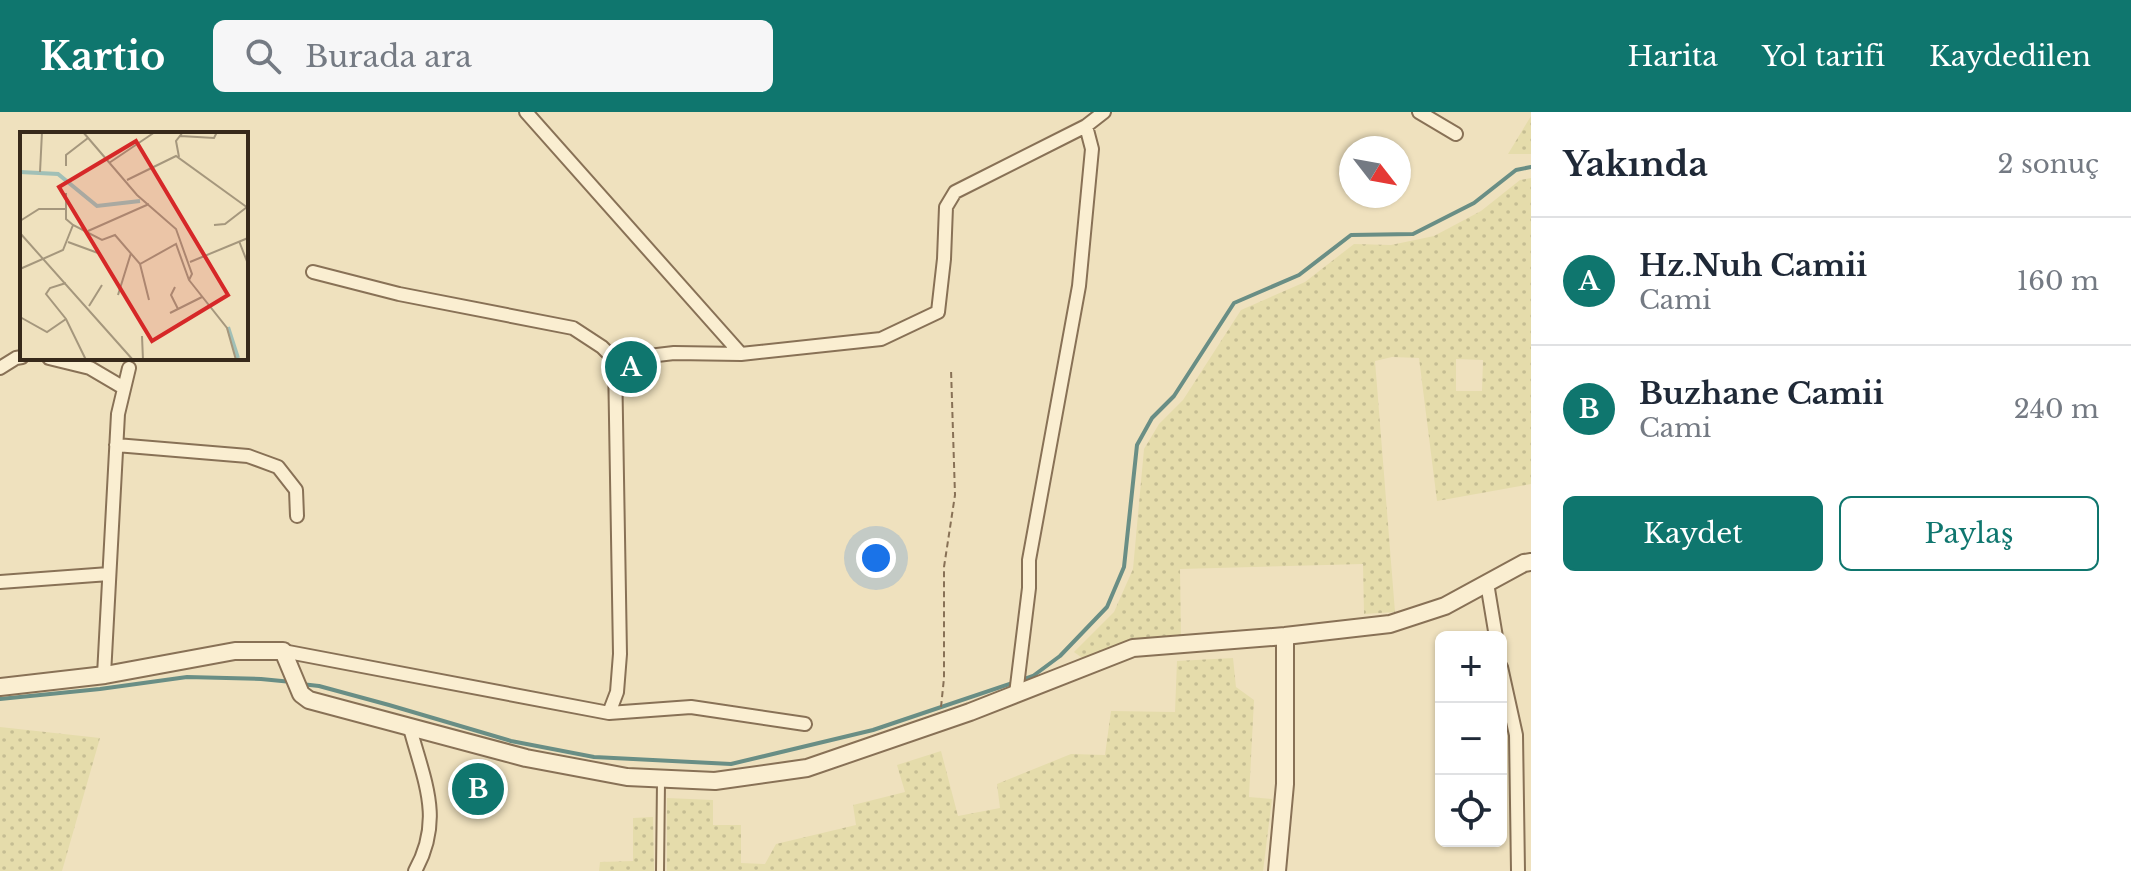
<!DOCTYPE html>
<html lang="tr">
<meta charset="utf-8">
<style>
body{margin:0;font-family:"Libre Baskerville",serif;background:#f6f6f7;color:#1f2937}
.controls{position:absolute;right:24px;bottom:24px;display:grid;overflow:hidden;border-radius:12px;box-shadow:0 2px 6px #0004}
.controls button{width:72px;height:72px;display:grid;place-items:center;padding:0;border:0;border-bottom:2px solid #e0e1e3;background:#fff;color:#1f2937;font:40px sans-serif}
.compass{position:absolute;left:1339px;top:24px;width:72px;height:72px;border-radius:50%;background:#fff;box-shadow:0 2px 6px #0004;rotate:121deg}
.you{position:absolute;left:876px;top:446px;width:28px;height:28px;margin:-20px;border:6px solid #fff;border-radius:50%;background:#1a73e8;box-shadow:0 0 0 12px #1a73e833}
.badge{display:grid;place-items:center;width:52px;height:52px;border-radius:50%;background:#0f766e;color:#fff;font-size:26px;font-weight:700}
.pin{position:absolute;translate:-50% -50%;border:4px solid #fff;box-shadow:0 2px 8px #0006}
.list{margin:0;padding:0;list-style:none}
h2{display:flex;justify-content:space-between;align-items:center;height:104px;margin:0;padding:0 32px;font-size:34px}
h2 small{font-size:26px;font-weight:400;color:#747a83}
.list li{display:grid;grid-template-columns:52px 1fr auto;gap:24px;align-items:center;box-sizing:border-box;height:128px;padding:0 32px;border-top:2px solid #e0e1e3}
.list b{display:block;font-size:30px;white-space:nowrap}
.list p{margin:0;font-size:26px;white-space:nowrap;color:#747a83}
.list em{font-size:26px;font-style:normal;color:#747a83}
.actions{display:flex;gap:16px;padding:24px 32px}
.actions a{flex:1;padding:18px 0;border:2px solid #0f766e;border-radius:12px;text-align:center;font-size:28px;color:#0f766e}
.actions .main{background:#0f766e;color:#fff}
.icon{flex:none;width:44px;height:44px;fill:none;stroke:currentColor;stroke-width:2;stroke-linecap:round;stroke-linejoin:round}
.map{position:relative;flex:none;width:1531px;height:759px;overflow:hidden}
header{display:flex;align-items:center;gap:48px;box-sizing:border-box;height:112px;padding:0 40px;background:#0f766e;color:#fff}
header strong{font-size:38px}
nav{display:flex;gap:44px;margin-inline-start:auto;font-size:28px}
.search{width:560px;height:72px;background:#f6f6f7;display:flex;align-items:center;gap:20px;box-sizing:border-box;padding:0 28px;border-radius:12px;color:#747a83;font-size:30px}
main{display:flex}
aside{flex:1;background:#fff}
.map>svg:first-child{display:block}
.farmland{fill:url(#farmland-dots);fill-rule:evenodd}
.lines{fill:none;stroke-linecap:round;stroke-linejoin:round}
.stream{stroke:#698e85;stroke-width:4}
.service-casing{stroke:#887156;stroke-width:10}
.minor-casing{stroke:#887156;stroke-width:16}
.tertiary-casing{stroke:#887156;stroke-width:20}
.path{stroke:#887156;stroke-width:2;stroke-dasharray:6 4;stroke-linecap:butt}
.service{stroke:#faeed1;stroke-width:6}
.minor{stroke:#faeed1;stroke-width:12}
.tertiary{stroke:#faeed1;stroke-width:16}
.inset-river{fill:none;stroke:#a1c0b7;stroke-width:4}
.inset-road{fill:none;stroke:#a5977d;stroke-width:2}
.view{fill:#d62828;fill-opacity:0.15;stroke:#d62828;stroke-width:4}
.inset-edge{fill:none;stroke:#37291b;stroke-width:4}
</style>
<header>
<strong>Kartio</strong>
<div class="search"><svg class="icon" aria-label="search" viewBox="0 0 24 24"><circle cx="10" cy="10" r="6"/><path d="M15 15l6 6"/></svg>Burada ara</div>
<nav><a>Harita</a><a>Yol tarifi</a><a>Kaydedilen</a></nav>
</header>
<main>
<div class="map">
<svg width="1531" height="759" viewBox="0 0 1531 759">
<defs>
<pattern id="farmland-dots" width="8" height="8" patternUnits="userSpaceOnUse" patternTransform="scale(2)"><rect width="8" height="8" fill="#e5dcab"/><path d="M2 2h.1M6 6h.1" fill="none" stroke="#c5bd93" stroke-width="1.8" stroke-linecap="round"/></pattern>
</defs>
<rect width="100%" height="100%" fill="#efe1be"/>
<path class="farmland" d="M1531,4V42H1508Z
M1531,66V372L1437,389L1419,246L1392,245L1375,249L1395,500L1364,502L1363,452L1180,457L1181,525L1085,548L1074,540L1114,500L1133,457L1144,337L1159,312L1183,288L1241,198L1305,170L1354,132L1391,133L1434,124L1481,99L1520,68ZM1456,247L1483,248L1482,279H1456Z
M1233,546L1236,575L1254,588L1249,685L1272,687L1263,759H667V686L713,688V713H741V751L765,752L776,732L856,713L853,693L905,680L897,653L941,639L958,704L1000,696L997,672L1071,642L1105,643L1111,599L1175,600L1177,549Z
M0,615L100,626L62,759H0Z
M653,705L654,759H599L600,750L633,749V706Z"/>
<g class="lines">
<path class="stream" d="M301,572L319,574L389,593L511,629L594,645L731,652L873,618L1033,564L1060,544L1107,495L1124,455L1137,333L1152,306L1174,284L1234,191L1299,163L1351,123L1413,122L1474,91L1516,58L1531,55
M0,587L100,577L187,565L261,567L292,570"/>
<defs>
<path id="service" d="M660,759L661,670"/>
<path id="minor" d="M526,0L741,242
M1419,0L1456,22
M313,160L399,182L573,216L602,235L615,248
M49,246L90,256L124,276
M0,256L16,246L22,245
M116,333L248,344L278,355L296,378L297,404
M0,470L109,462
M1487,471L1496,525
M283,539L609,601L617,580L620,542L615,248L674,241L741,242L881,227L938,200L944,147L946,95L955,80L1086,14L1104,0
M1501,555L1516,623L1518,759
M104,563L118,302L129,256
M1016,582L1029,476V448L1079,174L1092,37L1086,14
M609,601L691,595L805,612
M410,616C424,669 444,707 415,759"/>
<path id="tertiary" d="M0,575L105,563L235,539H283L301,582L309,588L526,646L627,665L715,669L807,656L970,600L1133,536L1285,524L1390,512L1445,494L1524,451L1531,450
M1277,759L1285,672V524"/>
</defs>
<use href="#service" class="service-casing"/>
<use href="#minor" class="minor-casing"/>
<use href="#tertiary" class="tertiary-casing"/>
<path class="path" d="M941,595L944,566V455L955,383L951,257"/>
<use href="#service" class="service"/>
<use href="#minor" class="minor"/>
<use href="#tertiary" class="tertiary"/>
</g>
<g transform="translate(20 20)">
<rect width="228" height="228" fill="#efe1be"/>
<path class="inset-river" d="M0,40L38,42L77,74L120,69M208,195L218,226"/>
<path class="inset-road" d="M63,0L117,63L156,97L172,142L169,148L207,196L216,228M160,4L194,6L197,0M159,25L156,9L163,0M89,31L135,0M46,34V23L68,6M20,40L22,0M107,48L156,24L228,76M46,61V87L53,93L82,108L95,103L120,132L156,112L169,148M0,89L19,77H46M194,93L205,92L227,75M68,99L129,72M0,101L113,228M219,109L228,132M48,110L78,121M170,130L228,106M120,132L129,168M0,137L43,118L53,93M46,151L30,156L26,162L46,187L66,228M155,155L151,163L158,177M98,163L111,121M69,174L82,153M150,181L182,165M0,185L27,200L46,187M122,204L123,228"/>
<path class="view" d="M116,9L208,163L132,209L39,55Z"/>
<rect width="228" height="228" class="inset-edge"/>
</g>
</svg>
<div class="controls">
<button>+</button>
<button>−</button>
<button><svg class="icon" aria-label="locate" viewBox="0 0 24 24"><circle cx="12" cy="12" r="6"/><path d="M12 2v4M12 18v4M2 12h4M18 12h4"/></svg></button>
</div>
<svg class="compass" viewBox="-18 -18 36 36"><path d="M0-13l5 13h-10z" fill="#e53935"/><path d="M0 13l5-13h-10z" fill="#747a83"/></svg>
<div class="you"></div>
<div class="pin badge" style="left:631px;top:255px">A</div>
<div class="pin badge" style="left:478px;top:677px">B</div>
</div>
<aside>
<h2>Yakında<small>2 sonuç</small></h2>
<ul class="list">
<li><span class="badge">A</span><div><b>Hz.Nuh Camii</b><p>Cami</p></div><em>160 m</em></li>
<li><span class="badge">B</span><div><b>Buzhane Camii</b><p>Cami</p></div><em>240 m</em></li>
</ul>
<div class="actions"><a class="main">Kaydet</a><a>Paylaş</a></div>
</aside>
</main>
